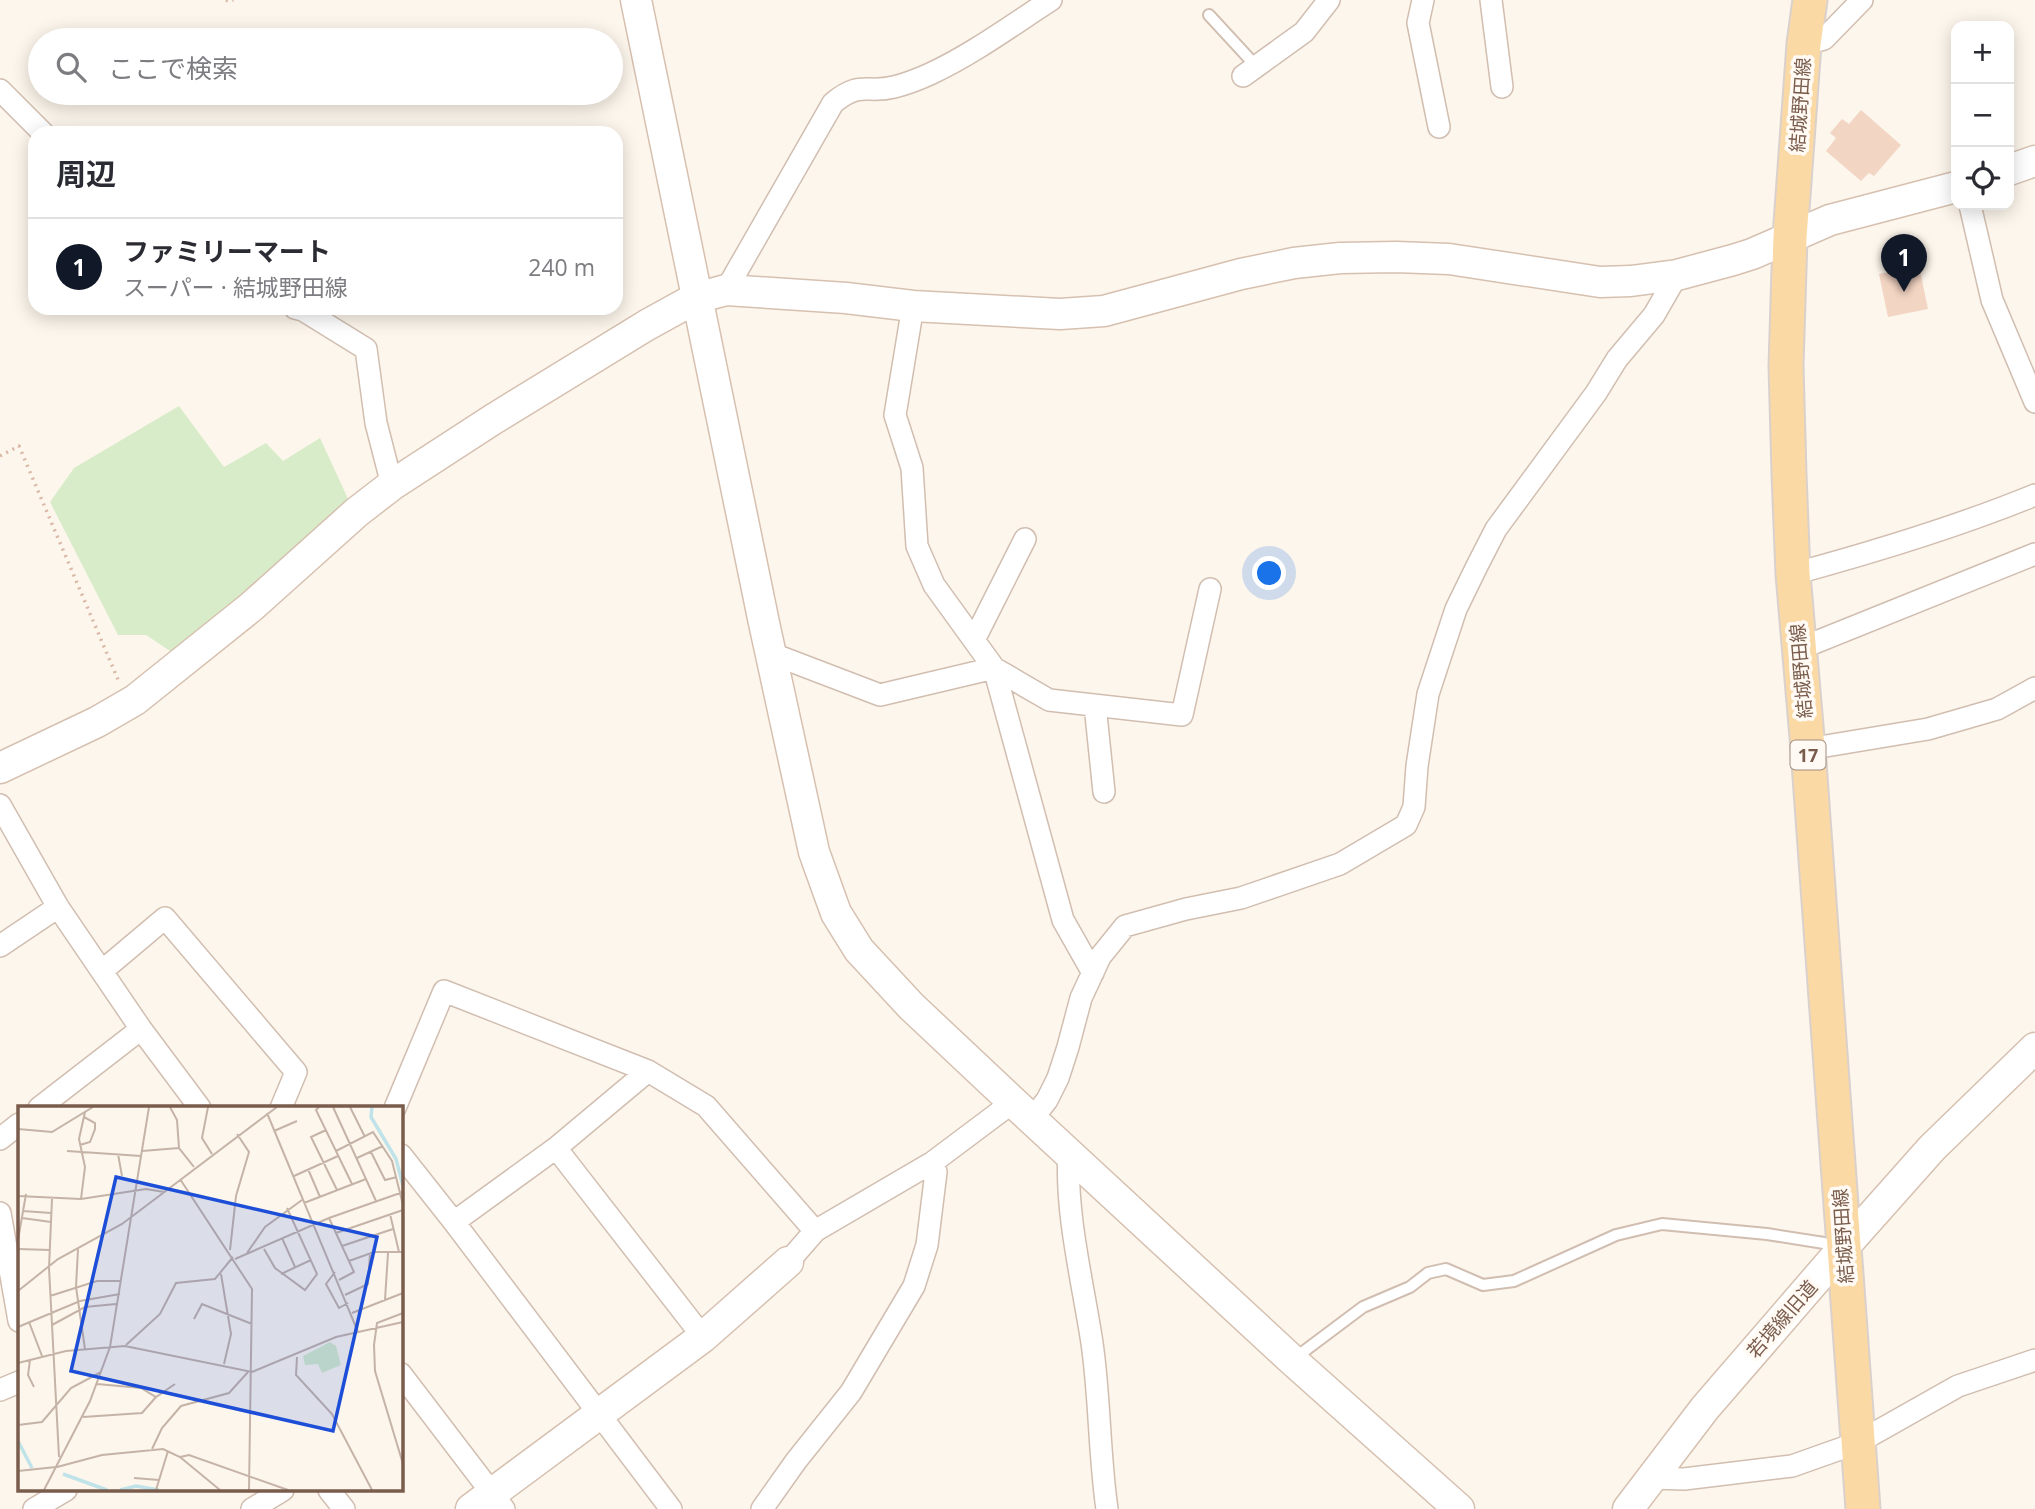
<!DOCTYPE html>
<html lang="ja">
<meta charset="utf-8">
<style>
body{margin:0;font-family:"Open Sans","Noto Sans JP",sans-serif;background:#f7f7f7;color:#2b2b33}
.controls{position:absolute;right:21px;top:21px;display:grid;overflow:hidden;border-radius:14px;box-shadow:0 4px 18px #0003}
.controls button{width:63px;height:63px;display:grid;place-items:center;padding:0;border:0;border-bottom:2px solid #e1e1e2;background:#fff;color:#2b2b33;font:35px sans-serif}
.you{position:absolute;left:1270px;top:574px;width:24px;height:24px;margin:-18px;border:5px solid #fff;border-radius:50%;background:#1a73e8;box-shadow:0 0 0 10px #1a73e833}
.badge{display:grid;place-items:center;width:46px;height:46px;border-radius:50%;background:#111827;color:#fff;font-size:23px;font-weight:700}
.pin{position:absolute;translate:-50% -58px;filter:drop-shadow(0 2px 4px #0008)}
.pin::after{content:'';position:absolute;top:37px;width:24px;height:21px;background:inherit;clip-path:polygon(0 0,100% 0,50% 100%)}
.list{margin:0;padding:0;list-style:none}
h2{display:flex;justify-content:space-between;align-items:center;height:91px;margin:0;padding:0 28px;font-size:30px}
h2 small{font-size:23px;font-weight:400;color:#7c7c81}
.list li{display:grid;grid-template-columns:46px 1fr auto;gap:21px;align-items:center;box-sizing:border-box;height:98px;padding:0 28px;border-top:2px solid #e1e1e2}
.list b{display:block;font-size:26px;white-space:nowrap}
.list p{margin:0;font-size:23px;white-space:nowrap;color:#7c7c81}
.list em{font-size:23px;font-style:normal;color:#7c7c81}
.icon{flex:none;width:38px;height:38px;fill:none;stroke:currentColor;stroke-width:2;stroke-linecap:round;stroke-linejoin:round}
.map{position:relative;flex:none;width:2035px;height:1509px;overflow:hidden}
.search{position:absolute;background:#fff;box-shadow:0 4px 18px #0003;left:28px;top:28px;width:595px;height:77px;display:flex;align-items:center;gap:18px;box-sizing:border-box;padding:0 24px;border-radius:38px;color:#7c7c81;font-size:26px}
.panel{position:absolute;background:#fff;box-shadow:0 4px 18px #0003;left:28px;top:126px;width:595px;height:189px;border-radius:21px}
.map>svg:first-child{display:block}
.green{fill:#d8ecc9}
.building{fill:#f3d5c3}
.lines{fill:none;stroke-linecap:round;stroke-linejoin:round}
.lane-casing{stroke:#d1beb0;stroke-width:14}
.street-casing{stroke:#d1beb0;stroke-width:24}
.secondary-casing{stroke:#d6c0b0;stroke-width:33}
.primary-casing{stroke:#dad1cd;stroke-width:37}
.path{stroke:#d9b8a5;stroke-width:3.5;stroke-dasharray:2 5;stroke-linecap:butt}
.lane{stroke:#fff;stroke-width:10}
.street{stroke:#fff;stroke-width:21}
.secondary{stroke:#fff;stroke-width:30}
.primary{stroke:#fbd9a5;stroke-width:33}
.labels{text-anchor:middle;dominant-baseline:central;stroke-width:7;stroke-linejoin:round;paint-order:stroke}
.shield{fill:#fffaf3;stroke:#a28b7f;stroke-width:2}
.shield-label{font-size:18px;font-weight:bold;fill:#7a5c4d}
.street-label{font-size:19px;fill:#7a5c4d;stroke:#fffaf3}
.inset-river{fill:none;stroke:#bfe3e8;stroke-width:3.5}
.inset-road{fill:none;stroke:#c5b3a7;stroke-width:2}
.view{fill:#1d4ed8;fill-opacity:0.15;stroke:#1d4ed8;stroke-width:3.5}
.inset-edge{fill:none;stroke:#7a5c4d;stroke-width:3.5}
</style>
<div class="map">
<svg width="2035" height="1509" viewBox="0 0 2035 1509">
<rect width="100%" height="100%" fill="#fdf6ec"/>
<path class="green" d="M179,406L224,467L266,443L283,461L320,438L350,503L173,653L146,635H118L50,502L74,468Z"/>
<path class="building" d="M1861,110L1901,145L1874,176L1869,173L1861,181L1826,151L1836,138L1830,133L1842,119L1849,124Z
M1919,266L1928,309L1888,317L1879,274Z"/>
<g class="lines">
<defs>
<path id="lane" d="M1209,15L1256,66
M1295,1358L1363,1307L1410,1287L1428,1273L1446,1269L1483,1285L1514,1281L1616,1235L1662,1224L1767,1234L1824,1243"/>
<path id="street" d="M1423,0L1418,23L1439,127
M1491,0L1502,87
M1804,44L1824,39L1862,0
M1243,76L1304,32L1329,0
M0,90L43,133
M1970,205L1992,300L2035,402
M726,290L833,103C861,80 866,94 894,87C906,84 919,79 930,74C973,54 1012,25 1051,0
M913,306L895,415L912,468L917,546L934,585L994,668L1063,920L1093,973
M295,308L303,310L366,349L376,423L392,485
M1793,574C1874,552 1957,527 2035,495
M974,640L1025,539
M1799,649L2035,554
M770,653L880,695L994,668L1049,700L1182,715L1210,589
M1095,705L1104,792
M1808,749L1928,729L1997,709L2035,688
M0,805L58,907L141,1029L200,1108
M0,946L58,907
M102,971L165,918L296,1072L281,1108
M39,1108L141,1029
M395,1108L444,991L648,1071L706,1106L815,1231
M1032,1119L1047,1100L1058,1078L1068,1047L1081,998L1100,957L1125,926L1186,909L1241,898L1340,864L1406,825L1414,807L1417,766L1428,694L1456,609L1477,566L1496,529L1596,393L1617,359L1654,315L1677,275
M0,1139L19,1124
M556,1148L703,1337
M1069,1152C1065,1213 1083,1283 1092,1343C1100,1398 1099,1454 1107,1509
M401,1155L454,1222L671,1509
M0,1213L19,1321
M454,1222L556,1148L648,1071
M788,1262L815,1231L933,1162L1013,1102
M401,1374L504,1509
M0,1390L19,1382
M1652,1478L1684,1479L1792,1466L1857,1443L1958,1386L2035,1360
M329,1490L344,1509
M34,1509L66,1490
M252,1509L283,1490
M762,1509L796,1461L851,1392L914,1286L927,1245L936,1172L933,1162"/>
<path id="secondary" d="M636,0L764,623L814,852L836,913L859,950L911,1006L1013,1102L1292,1360L1459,1509
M2009,170L2035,161
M0,768L97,722L135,700L251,607L357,512L392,485L492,420L647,325L696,298L726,290L846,298L913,306L1060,314L1104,311L1241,274L1294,263L1340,258L1396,257L1449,259L1600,282L1631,281L1677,275L1733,260L1752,254L1830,220L1956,187
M471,1509L703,1337L788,1262
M1628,1509L1705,1408L1844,1247L1932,1148L2035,1048"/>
<path id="primary" d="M1810,0L1804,44L1790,237L1786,366L1789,474L1793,574L1808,749L1863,1509"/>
</defs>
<use href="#lane" class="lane-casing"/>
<use href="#street" class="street-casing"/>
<use href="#secondary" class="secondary-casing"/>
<use href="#primary" class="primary-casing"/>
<path class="path" d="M226,0L230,2L233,0
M0,456L19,446L119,682"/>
<use href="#lane" class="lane"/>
<use href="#street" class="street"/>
<use href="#secondary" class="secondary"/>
<use href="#primary" class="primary"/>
</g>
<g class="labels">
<rect class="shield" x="1790.5" y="740.5" width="35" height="29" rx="5"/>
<g class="shield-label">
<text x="1808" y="755">17</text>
</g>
<g class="street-label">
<text transform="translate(1800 105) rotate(-86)">結城野田線</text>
<text transform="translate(1801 671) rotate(-95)">結城野田線</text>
<text transform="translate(1843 1236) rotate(-94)">結城野田線</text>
<text transform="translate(1782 1319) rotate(-49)">若境線旧道</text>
</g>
</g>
<g transform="translate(18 1106)">
<rect width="385" height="385" fill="#fdf6ec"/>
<path d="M312,236L318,240L323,259L304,267L300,258L287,259L285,250Z" fill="#d8ecc9"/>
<path class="inset-river" d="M354,1L353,11L378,53L385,80M0,335L14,362M45,368L89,384M102,384L118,380L141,384"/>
<path class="inset-road" d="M152,1L159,14L161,42L176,61M190,1L184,32L194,48M301,1L298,4L334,78M315,1L358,95M332,1L347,31M249,7L340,226M0,23L34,26L75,1M308,24L293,31L319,84M256,25L279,15M62,39L72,36L77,23V17L66,11M49,45L123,50M124,45L161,42M318,45L355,26L374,55L385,99M353,46L367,74L379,71M100,48L104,70M339,52L365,40M290,63L302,91M276,70L320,50M162,73L234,183L231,384M0,90L63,93L128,83L146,86M34,93L31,162L41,351M63,93L67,61L61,33L67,6M286,97L348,73M5,105L33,107M372,108L381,146M4,112L33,116M311,112L336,166L321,174M318,127L385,104M264,132L277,161M0,134L8,88M324,140L375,123M0,143L32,144M60,143L58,181L67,243M246,143L257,162L287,184L299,168L269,102M212,144L218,90L231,46L219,28M229,147L247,121L284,94M217,153L311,112L385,86M331,155L356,146H385M317,166L308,178L321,202L330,197M203,168L213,228L206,258M263,168L293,154M0,185L40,153L104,118L259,1M327,189L350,178L352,147M32,190L79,175H102M367,194L370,147M334,207L385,187M385,207L359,217L356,239L357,265L385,358M176,213L184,198L234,218M11,216L24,250M34,219L67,201L98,198M0,221L62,195L102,188M108,239L142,208L158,177L197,173L215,151M279,251L278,269L314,308L354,384M12,254L10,269L16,281M0,257L48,245L107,240L234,266L318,231L385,216M79,278L123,282L138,291L157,278M65,311L124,307L138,291M0,319L24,316L53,282L83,266M134,343L144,322L163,300L211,287L230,266M162,351L171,349L270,384M39,361L84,349L145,343L162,351L202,384M0,365L38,361M116,372L141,374M26,384L72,295L92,241L131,1M138,384L150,345"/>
<path class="view" d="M98,71L359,131L315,325L53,265Z"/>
<rect width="385" height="385" class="inset-edge"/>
</g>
</svg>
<div class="controls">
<button>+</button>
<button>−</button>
<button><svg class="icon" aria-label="locate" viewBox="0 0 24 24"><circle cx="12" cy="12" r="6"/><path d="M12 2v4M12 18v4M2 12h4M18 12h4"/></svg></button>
</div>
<div class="you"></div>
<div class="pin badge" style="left:1904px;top:292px">1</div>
<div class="search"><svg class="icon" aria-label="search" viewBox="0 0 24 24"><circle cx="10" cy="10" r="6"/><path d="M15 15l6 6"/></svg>ここで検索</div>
<section class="panel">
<h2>周辺<small></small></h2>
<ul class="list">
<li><span class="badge">1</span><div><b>ファミリーマート</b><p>スーパー · 結城野田線</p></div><em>240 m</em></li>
</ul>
</section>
</div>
